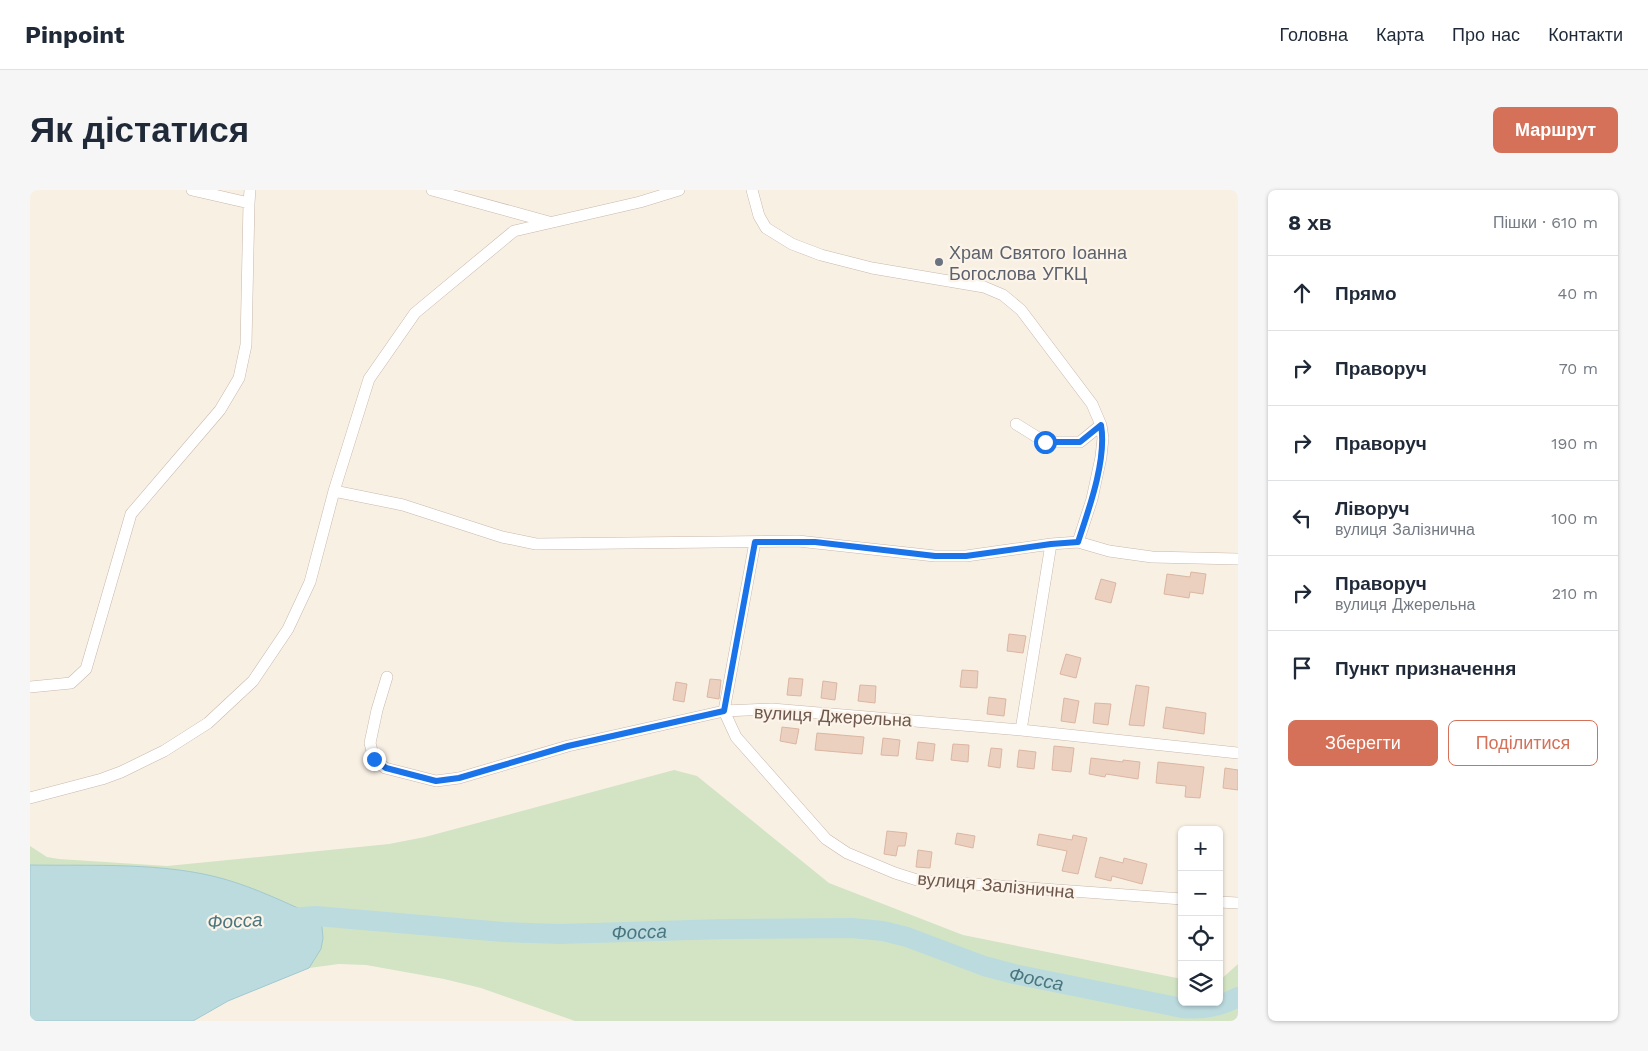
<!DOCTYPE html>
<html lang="uk">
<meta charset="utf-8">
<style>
body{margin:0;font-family:"Work Sans",sans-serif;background:#f6f6f7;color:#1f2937}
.controls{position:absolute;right:15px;bottom:15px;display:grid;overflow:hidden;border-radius:8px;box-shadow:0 1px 4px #0004}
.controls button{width:45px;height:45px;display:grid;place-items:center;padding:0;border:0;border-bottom:1px solid #e0e1e3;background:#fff;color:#1f2937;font:25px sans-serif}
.stop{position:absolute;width:15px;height:15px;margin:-11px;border:4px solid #1a73e8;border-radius:50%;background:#fff}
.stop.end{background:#1a73e8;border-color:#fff;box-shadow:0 1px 5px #0008}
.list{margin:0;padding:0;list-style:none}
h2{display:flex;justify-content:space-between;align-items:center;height:65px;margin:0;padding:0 20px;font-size:21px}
h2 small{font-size:16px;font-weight:400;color:#747a83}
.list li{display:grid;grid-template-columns:32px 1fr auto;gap:15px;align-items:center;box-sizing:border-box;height:75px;padding:0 20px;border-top:1px solid #e0e1e3}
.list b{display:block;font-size:19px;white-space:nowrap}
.list p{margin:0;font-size:16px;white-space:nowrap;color:#747a83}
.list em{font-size:16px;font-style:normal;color:#747a83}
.actions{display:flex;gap:10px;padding:15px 20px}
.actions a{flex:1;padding:11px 0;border:1px solid #d47158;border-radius:8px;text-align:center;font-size:18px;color:#d47158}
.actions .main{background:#d47158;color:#fff}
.icon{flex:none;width:28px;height:28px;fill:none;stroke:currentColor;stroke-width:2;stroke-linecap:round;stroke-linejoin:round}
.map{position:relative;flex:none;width:1208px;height:831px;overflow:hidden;border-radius:8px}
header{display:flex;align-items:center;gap:30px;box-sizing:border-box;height:70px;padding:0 25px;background:#fff;border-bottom:1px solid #e0e1e3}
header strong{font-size:24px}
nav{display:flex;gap:28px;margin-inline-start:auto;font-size:18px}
.intro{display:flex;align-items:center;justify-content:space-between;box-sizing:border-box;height:120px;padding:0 30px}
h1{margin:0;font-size:35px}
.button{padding:12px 22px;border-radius:8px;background:#d47158;color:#fff;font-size:18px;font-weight:700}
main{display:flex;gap:30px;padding:0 30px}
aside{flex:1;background:#fff;border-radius:8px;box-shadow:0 1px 4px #0004}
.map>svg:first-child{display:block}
.green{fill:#d2e4c4}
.water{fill:#bbdbdf;stroke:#a2c9d0}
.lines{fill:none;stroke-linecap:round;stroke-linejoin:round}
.river{stroke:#bbdbdf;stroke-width:20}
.building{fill:#ebd0bf;stroke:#dbb6a1}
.minor-casing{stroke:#c8b8ac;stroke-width:12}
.minor{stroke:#fff;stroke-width:11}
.route{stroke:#1a73e8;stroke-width:6}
.worship-dot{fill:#6b7280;stroke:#fcf4e9;stroke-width:2}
.labels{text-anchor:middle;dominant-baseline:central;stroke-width:4.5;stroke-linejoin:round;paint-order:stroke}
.worship-label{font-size:18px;fill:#5b616d;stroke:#fcf4e9;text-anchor:start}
.street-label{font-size:18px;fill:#6e584d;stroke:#fcf4e9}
.water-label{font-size:19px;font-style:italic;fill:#4a767f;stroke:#fcf4e9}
</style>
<header>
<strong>Pinpoint</strong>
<nav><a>Головна</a><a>Карта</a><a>Про нас</a><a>Контакти</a></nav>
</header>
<div class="intro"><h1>Як дістатися</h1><a class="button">Маршрут</a></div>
<main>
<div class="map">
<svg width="1208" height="831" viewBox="0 0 1208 831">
<rect width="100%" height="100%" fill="#f9f0e4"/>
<path class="green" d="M644,580L667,586L799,693L933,745L1152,789V812H1189V791L1208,774V831H545L451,798L414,789L336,775L309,774L279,778L198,811L0,697V656L17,667L29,669L137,676L359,654L395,647Z"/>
<path class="water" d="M0,675C63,676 134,672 194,689C226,698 256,713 286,726L292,737L293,748L291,759L279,778L198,811L163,831H0Z"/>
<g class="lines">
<path class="river" id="s1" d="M259,728L286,726L473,742L530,744L694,739L822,738L853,741L877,747L954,776L984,784L1152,818C1172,820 1190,817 1208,807"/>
</g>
<path class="building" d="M1161,382L1176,384L1173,404L1160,402L1159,408L1134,404L1137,384L1160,387Z
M1071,389L1086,393L1081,413L1065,409Z
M979,444L996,446L993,463L977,461Z
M1036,464L1051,468L1046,488L1030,484Z
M932,480L948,481L947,498L930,497Z
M759,488L773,489L771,506L757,505Z
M680,489L691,490L689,509L677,507Z
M793,491L807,493L805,510L791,508Z
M646,492L657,494L654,512L643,510Z
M830,495L846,496L845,513L828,511Z
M1106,495L1119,497L1114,536L1099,535Z
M959,507L976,509L974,526L957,524Z
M1034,508L1049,511L1045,533L1031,531Z
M1065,513L1081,514L1078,535L1063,533Z
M1136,517L1176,523L1174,544L1133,538Z
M752,537L769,539L766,554L750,551Z
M787,543L834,547L832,564L785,560Z
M853,548L870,550L868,566L851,565Z
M888,552L905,554L903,571L886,569Z
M923,554L939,555L938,572L921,570Z
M1024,556L1044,558L1041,582L1022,580Z
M961,558L972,559L970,578L958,576Z
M989,560L1006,562L1004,579L987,577Z
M1061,568L1093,572V570L1110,572L1108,589L1076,584L1075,587L1059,584Z
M1128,572L1174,577L1170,608L1155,607L1156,596L1126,593Z
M1195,578L1208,580V600L1193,598Z
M857,641L877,643L875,656H868L866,666L854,664Z
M927,643L945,646L943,658L925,654Z
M1009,644L1042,650L1043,645L1057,648L1048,684L1032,681L1037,661L1007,655Z
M888,660L902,662L900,678L886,677Z
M1070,667L1093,673L1094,668L1117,674L1112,694L1082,686L1081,691L1065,687Z"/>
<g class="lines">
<defs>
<path id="minor" d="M162,0L219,13L220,0
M402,0L519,32
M722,0L729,26L736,38L762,54L791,65L842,78L954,97L973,105L991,120L1062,214L1071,235L1073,248L1071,267L1062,309L1048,352
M986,234L1015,252H1050L1071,235
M304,301L373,315L472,347L506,354L768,351L905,366H936L1021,354L1048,352L1079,361L1122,367L1208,369
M725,352L694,521L706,547L796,649L817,663L865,683L887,690L1152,709
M357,487L347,520L340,553L344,569L355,578L406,591L429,588L538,556L694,521L742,519L991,540L1208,563
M0,497L41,493L56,479L101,324L190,220L209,188L216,155L219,13
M991,540L1021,354
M0,608L72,589L91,582L134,561L178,533L223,491L258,439L280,392L304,301L339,189L385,123L484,41L610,12L649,0
M1189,712L1208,713"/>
</defs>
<use href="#minor" class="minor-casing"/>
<use href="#minor" class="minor"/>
</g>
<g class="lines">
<path class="route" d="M344,569L356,578L406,591L429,588L538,556L694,521L725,352H785L905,366H936L1021,354L1048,352C1059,319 1077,269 1071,235L1050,252H1015"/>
</g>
<circle class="worship-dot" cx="909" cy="72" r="5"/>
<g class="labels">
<g class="worship-label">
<text x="919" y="62">Храм Святого Іоанна<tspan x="919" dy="21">Богослова УГКЦ</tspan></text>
</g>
<g class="street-label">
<text transform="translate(803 526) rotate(3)">вулиця Джерельна</text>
<text transform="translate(966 695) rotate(5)">вулиця Залізнична</text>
</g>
<g class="water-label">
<text transform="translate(205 731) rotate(-3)">Фосса</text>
<text stroke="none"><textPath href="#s1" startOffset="351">Фосса</textPath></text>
<text stroke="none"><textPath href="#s1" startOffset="756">Фосса</textPath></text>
</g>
</g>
</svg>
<div class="controls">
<button>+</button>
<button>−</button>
<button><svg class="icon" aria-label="locate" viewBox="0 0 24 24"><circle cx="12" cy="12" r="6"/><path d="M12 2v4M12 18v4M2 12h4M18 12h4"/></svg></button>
<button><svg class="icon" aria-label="layers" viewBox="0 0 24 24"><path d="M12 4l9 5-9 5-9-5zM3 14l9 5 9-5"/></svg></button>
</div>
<div class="stop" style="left:1015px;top:252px"></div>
<div class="stop end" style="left:344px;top:569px"></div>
</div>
<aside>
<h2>8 хв<small>Пішки · 610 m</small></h2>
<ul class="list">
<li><svg class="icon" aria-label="ahead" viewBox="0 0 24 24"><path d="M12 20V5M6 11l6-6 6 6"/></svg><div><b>Прямо</b></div><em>40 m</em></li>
<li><svg class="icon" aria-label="right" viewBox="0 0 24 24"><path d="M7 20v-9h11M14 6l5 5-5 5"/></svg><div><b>Праворуч</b></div><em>70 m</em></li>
<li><svg class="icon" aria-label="right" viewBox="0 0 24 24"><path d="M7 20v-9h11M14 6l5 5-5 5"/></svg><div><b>Праворуч</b></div><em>190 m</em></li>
<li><svg class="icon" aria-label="left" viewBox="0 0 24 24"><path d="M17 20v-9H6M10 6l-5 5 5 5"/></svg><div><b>Ліворуч</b><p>вулиця Залізнична</p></div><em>100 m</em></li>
<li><svg class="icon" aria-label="right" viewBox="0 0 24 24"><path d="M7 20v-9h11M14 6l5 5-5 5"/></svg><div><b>Праворуч</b><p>вулиця Джерельна</p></div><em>210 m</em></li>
<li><svg class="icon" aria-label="arrive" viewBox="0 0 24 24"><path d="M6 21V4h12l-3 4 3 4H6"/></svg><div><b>Пункт призначення</b></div></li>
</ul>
<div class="actions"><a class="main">Зберегти</a><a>Поділитися</a></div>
</aside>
</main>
